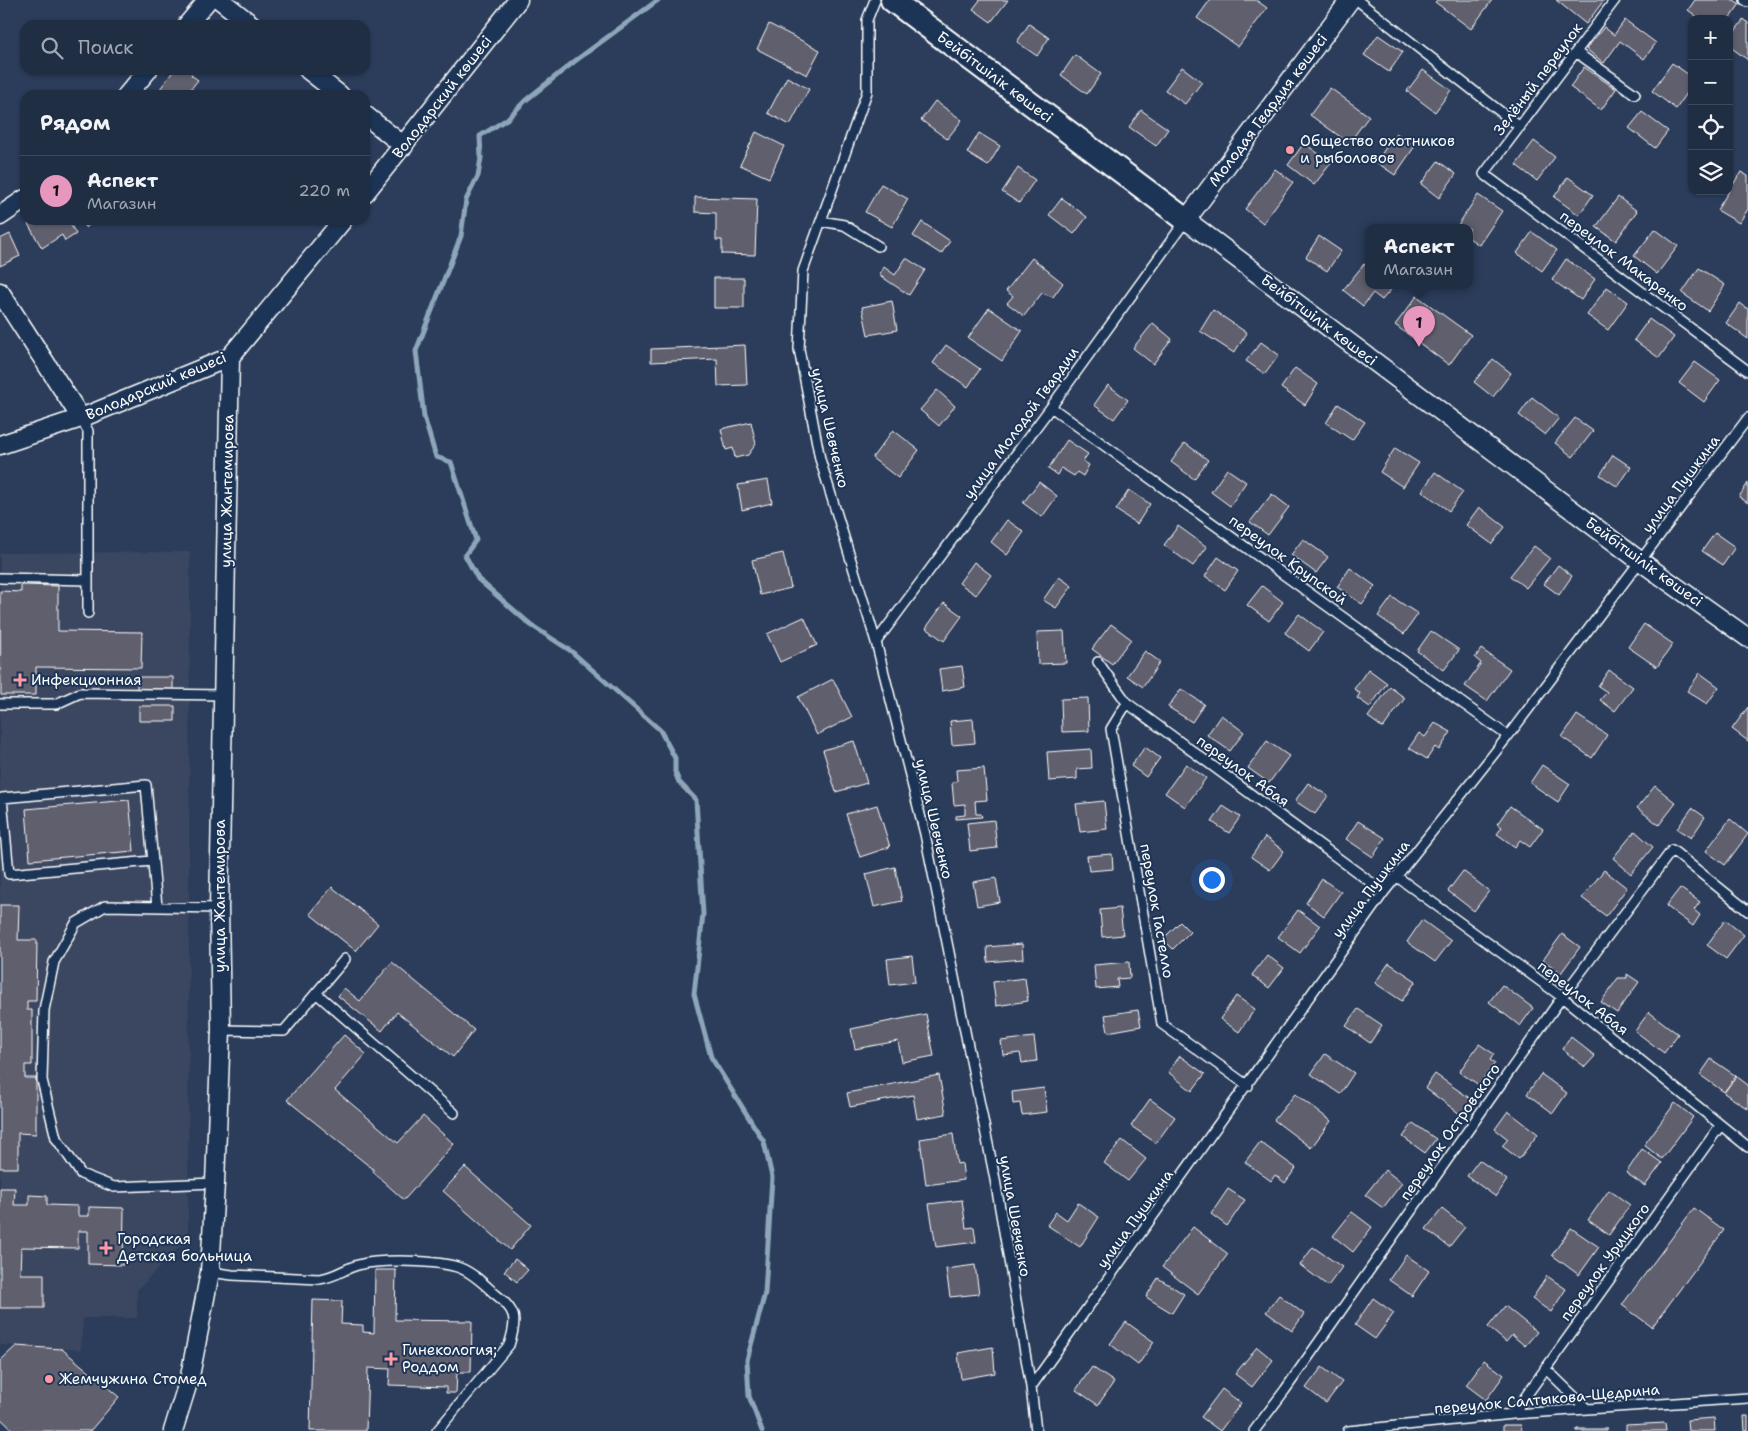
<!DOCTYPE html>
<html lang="ru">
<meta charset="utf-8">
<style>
body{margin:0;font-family:"Shantell Sans",sans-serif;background:#2d3a4f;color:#f1f3f6}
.controls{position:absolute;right:15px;top:15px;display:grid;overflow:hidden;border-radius:10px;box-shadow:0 1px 4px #0004}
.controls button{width:45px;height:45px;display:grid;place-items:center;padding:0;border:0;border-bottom:1px solid #3d4a5d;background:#202e44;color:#f1f3f6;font:25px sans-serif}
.you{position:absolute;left:1211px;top:879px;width:18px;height:18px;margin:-12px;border:4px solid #fff;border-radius:50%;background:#1a73e8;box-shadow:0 0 0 8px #1a73e833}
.badge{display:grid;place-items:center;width:32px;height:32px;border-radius:50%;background:#e797bd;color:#111;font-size:16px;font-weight:700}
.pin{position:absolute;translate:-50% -41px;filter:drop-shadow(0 1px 2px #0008)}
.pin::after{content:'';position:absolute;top:26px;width:18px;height:15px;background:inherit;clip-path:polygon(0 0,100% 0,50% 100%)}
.popup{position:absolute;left:1365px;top:224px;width:108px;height:65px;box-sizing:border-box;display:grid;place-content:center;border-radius:10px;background:#202e44;filter:drop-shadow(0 1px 4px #0005);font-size:16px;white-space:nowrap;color:#a2a8b2}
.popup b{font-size:19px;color:#f1f3f6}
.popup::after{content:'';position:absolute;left:50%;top:100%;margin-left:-10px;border:10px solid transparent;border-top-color:#202e44}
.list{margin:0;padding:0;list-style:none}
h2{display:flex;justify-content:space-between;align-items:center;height:65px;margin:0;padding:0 20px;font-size:21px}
h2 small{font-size:16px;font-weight:400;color:#a2a8b2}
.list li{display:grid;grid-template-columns:32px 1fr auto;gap:15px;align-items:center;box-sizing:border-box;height:70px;padding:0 20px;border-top:1px solid #3d4a5d}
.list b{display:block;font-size:19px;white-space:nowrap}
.list p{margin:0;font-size:16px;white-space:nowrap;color:#a2a8b2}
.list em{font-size:16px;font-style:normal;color:#a2a8b2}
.icon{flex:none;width:28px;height:28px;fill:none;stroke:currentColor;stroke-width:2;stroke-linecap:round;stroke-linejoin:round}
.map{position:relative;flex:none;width:1748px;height:1431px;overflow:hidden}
.search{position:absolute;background:#202e44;box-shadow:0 1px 4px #0004;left:20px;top:20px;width:350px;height:55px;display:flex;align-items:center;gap:12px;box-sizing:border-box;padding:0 18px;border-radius:15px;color:#a2a8b2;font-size:19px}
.panel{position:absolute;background:#202e44;box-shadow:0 1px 4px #0004;left:20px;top:90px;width:350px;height:135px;border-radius:15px}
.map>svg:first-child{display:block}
.built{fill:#3b4760}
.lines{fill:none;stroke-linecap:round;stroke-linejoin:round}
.stream{stroke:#8ea6b9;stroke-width:5}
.building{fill:#615e6d;stroke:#fff}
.service-casing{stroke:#fff;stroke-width:12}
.minor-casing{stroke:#fff;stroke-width:21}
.tertiary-casing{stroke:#fff;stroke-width:26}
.service{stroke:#1d3557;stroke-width:9}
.minor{stroke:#1d3557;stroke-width:18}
.tertiary{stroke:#1d3557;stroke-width:22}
.poi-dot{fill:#ff9aa2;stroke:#1d3557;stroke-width:2}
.labels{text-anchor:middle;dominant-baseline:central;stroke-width:4;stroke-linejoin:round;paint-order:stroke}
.street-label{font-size:15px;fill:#fff;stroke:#1d3557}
.poi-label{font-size:15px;fill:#fff;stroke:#1d3557;text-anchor:start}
</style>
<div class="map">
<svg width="1748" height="1431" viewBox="0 0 1748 1431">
<rect width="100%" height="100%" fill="#2b3d5b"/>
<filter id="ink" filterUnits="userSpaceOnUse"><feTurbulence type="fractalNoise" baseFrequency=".02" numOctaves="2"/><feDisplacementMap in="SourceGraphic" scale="10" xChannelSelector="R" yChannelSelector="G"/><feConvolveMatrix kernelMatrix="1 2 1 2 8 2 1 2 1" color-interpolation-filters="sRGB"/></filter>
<g filter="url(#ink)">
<path class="built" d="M190,552L188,1238L137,1290V1318H83L81,1350L0,1345V553Z"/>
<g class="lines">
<path class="stream" d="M658,0L575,61L526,100L507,119L480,136L481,158L478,176L466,200L461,236L416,351L424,417L436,457L451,462L476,540L465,555L478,579L531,625L571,651L660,730L675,758V772L679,782L696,800L703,914L694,994L711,1057L764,1142L772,1177L765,1293L747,1360L749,1396L762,1431"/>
</g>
<path class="building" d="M980,0H1008L991,22L973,9Z
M1210,0H1256L1267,8L1238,47L1197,18Z
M1437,0H1492L1471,29L1435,2Z
M1556,0H1604L1586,24Z
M1695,0H1734L1740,4L1729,19H1700L1688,10Z
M1744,19L1748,23V60L1729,46V39Z
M210,20L218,25H207Z
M1625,20L1656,43L1644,59L1620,41L1604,63L1586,49L1604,27L1614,35Z
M769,24L820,50L807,75L757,49Z
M1029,24L1049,38L1037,56L1017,42Z
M1378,35L1403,52L1389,72L1364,55Z
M1075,55L1101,74L1087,94L1061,75Z
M1672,63L1692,77V86L1676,109L1652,91Z
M1182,67L1202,82L1185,104L1165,90Z
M1584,67L1616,89L1601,110L1570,87Z
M174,70H195L191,75L198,80L186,95H168L160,89Z
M1423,70L1451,90L1435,112L1407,91Z
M787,77L809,89L790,125L768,113Z
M1330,88L1369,116L1349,143L1310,115Z
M935,101L962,120L947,139L921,120Z
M1141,110L1168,129L1156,146L1129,127Z
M1642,112L1668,131L1655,148L1629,128Z
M756,132L784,146L769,178L740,165Z
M979,133L1000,146L988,166L967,153Z
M1396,133L1415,146L1395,175L1376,162Z
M1534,141L1555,157L1537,181L1516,165Z
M1304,143L1331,163L1314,185L1288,165Z
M1438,161L1456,174L1439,198L1421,184Z
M1018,168L1035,180L1019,203L1002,192Z
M1275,169L1293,182L1263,223L1245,209Z
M1741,172L1748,176V209L1739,223L1717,210Z
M1568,177L1593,195L1579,215L1554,197Z
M881,184L908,199L892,227L865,212Z
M1478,195L1502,211L1479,245L1469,238V228H1456Z
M695,197L757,199L755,255L722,254V240H716V213L695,212Z
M1618,197L1637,211L1616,241L1596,227Z
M1062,198L1087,217L1074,234L1049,215Z
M35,220H68L76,234L65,241L62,235L42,248L28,224Z
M78,220H94L86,228Z
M922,222L950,241L941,254L913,236Z
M1655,229L1678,246L1657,274L1634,256Z
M1532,232L1557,250L1542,271L1517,253Z
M10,234L20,256L0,266V239Z
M1319,236L1341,251L1327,271L1306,257Z
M906,258L925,270L909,295L879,275L884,267L895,275Z
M1032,258L1063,283L1053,297L1042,293L1024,316L1007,303L1013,296L1006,291Z
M1566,259L1595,279L1581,300L1552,280Z
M1364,264L1369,268V286L1393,287L1382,300L1373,293L1363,306L1343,290Z
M1699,268L1725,285L1708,311L1682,293Z
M714,278H744V308H714Z
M1607,287L1628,302L1608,330L1587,315Z
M1417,296L1471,335L1449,365L1395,325Z
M892,301L897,330L868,335L862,307Z
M1740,303L1748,309V339L1726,323Z
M989,308L1022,331L1002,361L968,338Z
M1213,310L1247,333L1234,353L1200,331Z
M1649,319L1674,337L1659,358L1634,340Z
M1153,323L1172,339L1153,364L1133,348Z
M1261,342L1279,355L1265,374L1246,361Z
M745,345L747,385L718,386L717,359L651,362V349Z
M946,345L980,369L968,387L933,363Z
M1493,359L1511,373L1493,397L1474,382Z
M1695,362L1720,380L1704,402L1679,383Z
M1295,368L1318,384L1305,405L1281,388Z
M1108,385L1128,400L1114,419L1094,405Z
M937,390L955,406L939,426L920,410Z
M1532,397L1559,418L1545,435L1519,415Z
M1338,404L1365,422L1352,440L1326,423Z
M1575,418L1593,431L1573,457L1555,443Z
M751,422L756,444L748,455L735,458L733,448L726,450L721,429Z
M893,430L919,450L898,478L872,458Z
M1067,440L1088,454L1083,461L1089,465L1083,476L1077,472L1074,476L1061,468L1057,475L1048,469Z
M1185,443L1208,460L1194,479L1171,462Z
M1395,448L1419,463L1403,487L1380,472Z
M1613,455L1631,467L1618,487L1600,475Z
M1227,469L1246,482L1230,506L1211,492Z
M1435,472L1463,492L1449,511L1422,491Z
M768,480L772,503L742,510L738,485Z
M1039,482L1057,496L1042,517L1023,503Z
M1748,483V503L1739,497Z
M1129,490L1150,504L1137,524L1116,510Z
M1272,494L1289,507L1268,535L1250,522Z
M1479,507L1505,527L1492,544L1466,525Z
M1007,520L1024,532L1007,555L991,542Z
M1178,526L1207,547L1193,566L1164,545Z
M1715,533L1735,547L1723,565L1702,551Z
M1303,539L1328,557L1316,573L1291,555Z
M1534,546L1550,558L1526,588L1510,576Z
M783,553L791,588L760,595L752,560Z
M1218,557L1238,571L1225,590L1205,576Z
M974,562L991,575L976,595L959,583Z
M1558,565L1572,576L1559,595L1544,584Z
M1350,568L1375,586L1362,604L1337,587Z
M1059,577L1072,586L1056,608L1043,600Z
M21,585L58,586V631L142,632L141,668L36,667V695H1L0,591L21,592Z
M1262,586L1283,602L1269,621L1247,605Z
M1392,597L1418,614L1404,634L1378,616Z
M944,603L962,616L944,641L926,628Z
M1299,614L1323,632L1309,651L1285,633Z
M804,617L817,645L780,662L767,634Z
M1111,624L1131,639L1112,664L1092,649Z
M1644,624L1673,644L1657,667L1628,647Z
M1064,631L1066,663L1038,664L1037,632Z
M1431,631L1459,650L1444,670L1417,651Z
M1481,649L1510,669L1487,701L1465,686L1481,663L1475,658Z
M1145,651L1160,662L1143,687L1127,676Z
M962,666L965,687L942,691L939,669Z
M1368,669L1387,683L1370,707L1357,698L1360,693L1354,689Z
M1609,670L1633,687L1615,711L1600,700L1607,692L1598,686Z
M1700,673L1719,687L1707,704L1687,691Z
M137,677H173V691H137Z
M833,679L852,717L817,735L798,697Z
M1390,687L1405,698L1383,728L1368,717Z
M1181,689L1204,704L1192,722L1168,707Z
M1088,698L1089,731L1062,732L1061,699Z
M139,706H175V721H139Z
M1748,707V741L1732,729Z
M1221,715L1244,732L1230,751L1207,735Z
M1577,715L1607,735L1592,758L1562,737Z
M973,719L975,743L952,745L950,721Z
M1435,723L1451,732L1439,750L1435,747L1427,759L1409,748L1419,733L1425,737Z
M854,741L867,783L836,792L823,750Z
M1267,741L1289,756L1269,783L1248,768Z
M1145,747L1160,758L1146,777L1131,766Z
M1091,749L1092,768L1077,769V779L1049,781L1047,752Z
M1186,764L1206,778L1185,807L1165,793Z
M1542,765L1570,784L1558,802L1530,783Z
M984,768L987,800L975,801L976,814H981L982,817L956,819V816L965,815V804L954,805L952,783L957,781L956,770Z
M1308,783L1328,796L1315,814L1295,801Z
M1655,786L1676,803L1659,825L1637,808Z
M129,800L134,851L30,860L26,809Z
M1104,801L1107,829L1080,832L1076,804Z
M877,805L890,847L860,857L846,814Z
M1223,806L1240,817L1229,833L1212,822Z
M1510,806L1543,829L1530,847L1520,840L1515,847L1497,834L1502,827L1497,824Z
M1692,808L1705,817L1691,838L1677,829Z
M1730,819L1748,834L1725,865L1706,851Z
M994,820L997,848L970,851L967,823Z
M1358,821L1385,838L1373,857L1346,839Z
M1635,831L1653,847L1631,874L1613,858Z
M1265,837L1284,851L1270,870L1251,857Z
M1112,854L1113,869L1089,871L1087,856Z
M895,867L902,901L874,907L866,874Z
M1604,870L1627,888L1606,916L1582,898Z
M1463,871L1489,891L1474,911L1448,891Z
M996,878L1000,902L977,906L973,882Z
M1322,879L1341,892L1324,916L1306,903Z
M332,887L378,924L356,951L310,914Z
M1680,888L1700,902L1694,910L1700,915L1693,926L1666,906Z
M0,905H19L18,940H37L36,1001H27V1010H32V1065H25V1078H36V1134L18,1133V1168H0Z
M1120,908L1123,935L1102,937L1100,910Z
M1298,910L1320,926L1300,953L1278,937Z
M1422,920L1451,941L1435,962L1407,942Z
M1725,920L1744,935L1726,959L1707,945Z
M1180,922L1190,932L1173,949L1163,939Z
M1562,934L1580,947L1561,973L1543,960Z
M1022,944L1023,959L988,962L987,947Z
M1267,955L1284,968L1269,988L1252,975Z
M912,956L915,982L890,985L887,959Z
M392,962L474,1030L453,1057L397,1012L382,1031L338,996L344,988L360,1001Z
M1129,962L1130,978L1117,979L1118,987L1096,989L1094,965Z
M1389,963L1416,981L1402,1001L1375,983Z
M1627,974L1639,982L1617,1013L1601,1002L1618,978H1627Z
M1025,978L1028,1001L996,1006L993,982Z
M1502,985L1533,1008L1520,1026L1489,1002Z
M1236,996L1255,1009L1239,1032L1220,1019Z
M1358,1009L1382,1025L1370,1043L1346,1026Z
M1138,1010L1141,1026L1108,1032L1105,1015Z
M1649,1012L1678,1034L1664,1053L1635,1031Z
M926,1014L934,1056L902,1062L898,1041L855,1049L851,1029Z
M344,1035L366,1054L335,1090L398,1143L423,1116L454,1144L404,1200L373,1172L374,1170L287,1100Z
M1034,1037L1037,1061L1022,1063L1020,1053L1003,1055L1001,1041Z
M1571,1037L1595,1056L1585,1067L1562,1049Z
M1479,1044L1494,1054L1490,1060L1495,1063L1479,1085L1459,1072Z
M1325,1054L1354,1073L1340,1094L1311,1074Z
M1180,1056L1205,1074L1192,1091L1168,1072Z
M1711,1059L1736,1076L1724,1092L1700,1075Z
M1435,1074L1475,1102L1464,1117L1425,1088Z
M1541,1074L1567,1093L1553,1113L1527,1094Z
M939,1075L946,1114L917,1119L913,1095L850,1107L847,1093Z
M1736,1076L1748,1085V1109L1724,1093Z
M1044,1088L1047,1112L1022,1115L1020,1103L1013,1104L1012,1092Z
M1295,1094L1331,1121L1311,1148L1274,1120Z
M1150,1099L1175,1117L1156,1143L1131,1126Z
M1675,1103L1693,1117L1662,1159L1644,1145Z
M1508,1111L1538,1134L1519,1159L1502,1146L1508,1139L1495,1129Z
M1413,1123L1436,1139L1425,1153L1403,1137Z
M953,1134L957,1164L962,1163L964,1180L926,1185L920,1139Z
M1122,1140L1146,1159L1128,1181L1104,1163Z
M1260,1142L1296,1168L1285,1183L1275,1175L1271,1181L1245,1162Z
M1642,1149L1662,1163L1645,1186L1626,1173Z
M1479,1160L1507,1180L1496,1197L1467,1176Z
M465,1167L531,1225L510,1250L443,1191Z
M1385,1170L1402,1183L1383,1208L1365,1195Z
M0,1188H15L14,1205H29V1195L47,1196V1205L78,1206V1216H89V1207L124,1208L123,1265L88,1264V1231H78V1248L21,1247L20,1274H44V1308H0Z
M1228,1189L1245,1200L1227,1226L1211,1214Z
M1609,1190L1630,1205L1609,1235L1588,1220Z
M962,1200L966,1228L974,1227L976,1242L936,1247L929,1204Z
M1078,1203L1099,1217L1080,1247L1047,1225L1056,1212L1067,1220Z
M1694,1208L1724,1230L1652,1327L1622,1305Z
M1442,1209L1465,1227L1449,1247L1426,1229Z
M1352,1212L1372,1227L1353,1252L1333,1236Z
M1193,1227L1228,1254L1198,1294L1162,1267Z
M1571,1228L1599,1247L1579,1275L1552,1255Z
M1313,1247L1342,1267L1328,1286L1300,1265Z
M1406,1255L1429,1271L1412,1296L1389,1280Z
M515,1259L528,1270L517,1282L504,1271Z
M975,1265L979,1294L950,1297L946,1269Z
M375,1270H396L395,1320L472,1321L471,1372H457L456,1393H446V1387L389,1385L390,1369L368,1368L366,1431H310L313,1300L342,1301L341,1324L363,1325V1332L374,1333Z
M1547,1276L1566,1289L1551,1312L1532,1299Z
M1158,1278L1184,1294L1172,1313L1146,1297Z
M1279,1295L1304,1314L1292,1331L1266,1312Z
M1373,1298L1394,1313L1375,1339L1355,1325Z
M1505,1306L1537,1332L1525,1346L1512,1335L1506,1342L1488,1327Z
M1126,1322L1154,1342L1138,1365L1110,1344Z
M16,1346L62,1349L119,1397L90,1431H14L0,1418V1361Z
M993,1347L995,1373L961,1379L958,1353Z
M1257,1347L1273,1360L1252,1387L1235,1374Z
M1484,1360L1504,1375L1486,1400L1466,1385Z
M1092,1367L1114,1382L1098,1405L1076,1390Z
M1322,1367L1342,1382L1326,1403L1306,1388Z
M1222,1389L1241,1403L1220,1431L1201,1417Z
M1744,1416H1748V1431H1745Z
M1714,1418L1715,1431H1688L1687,1420Z
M1665,1423L1666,1431H1626V1425Z
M1503,1425H1521L1522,1431H1503Z
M1577,1429H1607V1431H1577Z"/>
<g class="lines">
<defs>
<path id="service" d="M875,0L867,20V92L803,271L799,349L820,459L876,642L925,834L994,1174L1031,1387L1036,1431
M1357,0L1520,127
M1615,0L1484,174L1748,371
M1745,0L1748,2
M1576,52L1635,94
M821,221L844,225L878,246
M1051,407L1508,736
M81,418L88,431V613
M0,578L88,580
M876,642L1051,407L1186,220
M1098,662L1127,703L1384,892
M1127,703L1111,729L1162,1024L1248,1086
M0,704H56L80,693L223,695
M152,861L9,874L2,798L146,785L157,907
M1396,876L1562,997L1748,1147
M316,993L454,1113
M221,1030L284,1031L345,959
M215,1183L114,1187L81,1174L56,1138L42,1080L44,1010L54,962L76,923L105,906L219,908
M210,1272L232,1275L319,1279C336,1277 343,1269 358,1265C380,1259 439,1260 460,1268C473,1273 484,1284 494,1293C516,1310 518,1318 509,1345L437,1431
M1545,1368L1587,1409
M1031,1387L1384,892L1508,736L1748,418
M1513,1414L1720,1126
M1254,1431L1285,1390L1562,997L1672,850L1748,911
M1348,1431L1513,1414L1748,1398"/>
<path id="minor" d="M220,0L252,25
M1350,0L1186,220L1640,561L1748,638
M187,25L208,0
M308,70L340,95
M127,95L148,70
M365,115L404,146
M365,193L518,0
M0,216L25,199
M0,292L81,418
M0,445L81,418L230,357L343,220
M173,1431L190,1376L210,1272L215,1183L221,1030L219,908L230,357"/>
<path id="tertiary" d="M892,0L1186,220"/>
</defs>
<use href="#service" class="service-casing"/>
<use href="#minor" class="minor-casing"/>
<use href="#tertiary" class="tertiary-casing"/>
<use href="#service" class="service"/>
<use href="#minor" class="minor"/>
<use href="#tertiary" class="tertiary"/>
</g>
</g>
<g class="poi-dot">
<circle cx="1290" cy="150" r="5"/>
<path d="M17.5 672.5h5v5h5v5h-5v5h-5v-5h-5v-5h5z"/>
<path d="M103.5 1240.5h5v5h5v5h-5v5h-5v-5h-5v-5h5z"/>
<path d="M388.5 1351.5h5v5h5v5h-5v5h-5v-5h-5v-5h5z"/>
<circle cx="49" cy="1379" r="5"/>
</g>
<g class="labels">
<g class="street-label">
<text transform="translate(995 77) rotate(37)">Бейбітшілік көшесі</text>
<text transform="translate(1538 79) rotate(-53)">Зелёный переулок</text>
<text transform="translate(442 97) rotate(-52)">Володарский көшесі</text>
<text transform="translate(1268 110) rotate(-53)">Молодая Гвардия көшесі</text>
<text transform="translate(1624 261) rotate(37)">переулок Макаренко</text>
<text transform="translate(1319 320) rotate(37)">Бейбітшілік көшесі</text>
<text transform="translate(156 386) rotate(-23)">Володарский көшесі</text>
<text transform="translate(1021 423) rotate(-54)">улица Молодой Гвардии</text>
<text transform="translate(830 428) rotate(77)">улица Шевченко</text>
<text transform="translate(1681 484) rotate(-53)">улица Пушкина</text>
<text transform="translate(227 491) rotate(-89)">улица Жантемирова</text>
<text transform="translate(1288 560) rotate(36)">переулок Крупской</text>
<text transform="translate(1644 562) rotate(36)">Бейбітшілік көшесі</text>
<text transform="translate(1243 771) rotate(36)">переулок Абая</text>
<text transform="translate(934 819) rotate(77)">улица Шевченко</text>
<text transform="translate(1371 889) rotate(-53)">улица Пушкина</text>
<text transform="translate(220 896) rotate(-90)">улица Жантемирова</text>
<text transform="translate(1157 911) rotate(80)">переулок Гастелло</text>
<text transform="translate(1583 998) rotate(38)">переулок Абая</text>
<text transform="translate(1450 1132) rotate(-55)">переулок Островского</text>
<text transform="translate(1015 1216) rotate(80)">улица Шевченко</text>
<text transform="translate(1135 1219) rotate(-54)">улица Пушкина</text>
<text transform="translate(1605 1262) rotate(-54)">переулок Урицкого</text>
<text transform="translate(1547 1399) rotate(-5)">переулок Салтыкова-Щедрина</text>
</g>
<g class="poi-label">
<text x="1300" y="141">Общество охотников<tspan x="1300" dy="17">и рыболовов</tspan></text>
<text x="31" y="680">Инфекционная</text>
<text x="117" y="1239">Городская<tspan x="117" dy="17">Детская больница</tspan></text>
<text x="402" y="1350">Гинекология;<tspan x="402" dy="17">Роддом</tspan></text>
<text x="59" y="1379">Жемчужина Стомед</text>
</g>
</g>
</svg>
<div class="controls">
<button>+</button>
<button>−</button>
<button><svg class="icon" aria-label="locate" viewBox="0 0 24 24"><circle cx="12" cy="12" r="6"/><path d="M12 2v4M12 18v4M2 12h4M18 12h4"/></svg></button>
<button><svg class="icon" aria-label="layers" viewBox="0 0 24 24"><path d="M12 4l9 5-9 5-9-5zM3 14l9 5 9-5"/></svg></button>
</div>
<div class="you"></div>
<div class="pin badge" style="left:1419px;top:347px">1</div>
<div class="popup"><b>Аспект</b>Магазин</div>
<div class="search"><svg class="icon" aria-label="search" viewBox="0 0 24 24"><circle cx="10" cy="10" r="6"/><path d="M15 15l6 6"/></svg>Поиск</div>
<section class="panel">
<h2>Рядом<small></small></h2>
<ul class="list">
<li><span class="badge">1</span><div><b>Аспект</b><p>Магазин</p></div><em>220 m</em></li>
</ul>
</section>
</div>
